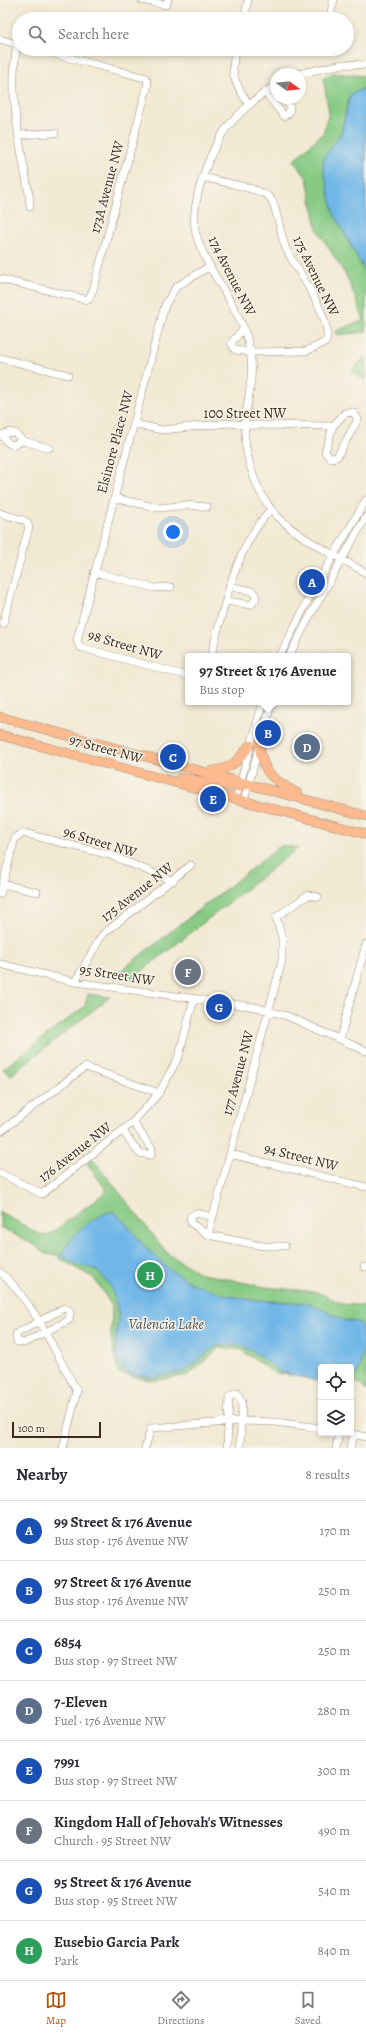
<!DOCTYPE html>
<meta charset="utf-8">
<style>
body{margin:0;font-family:Alegreya,serif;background:#f2f2f3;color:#2b2b33}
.controls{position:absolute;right:12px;bottom:12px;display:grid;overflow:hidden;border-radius:4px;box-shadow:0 2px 6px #0003}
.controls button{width:36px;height:36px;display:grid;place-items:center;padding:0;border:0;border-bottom:1px solid #e1e1e2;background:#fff;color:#2b2b33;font:20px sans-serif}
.compass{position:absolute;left:270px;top:68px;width:36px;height:36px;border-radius:50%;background:#fff;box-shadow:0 2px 6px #0003;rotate:105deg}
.scale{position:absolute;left:12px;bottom:10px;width:89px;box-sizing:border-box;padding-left:4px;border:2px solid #3b2a1e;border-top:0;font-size:11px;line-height:14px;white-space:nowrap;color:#3b2a1e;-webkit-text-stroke:3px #f7f3e8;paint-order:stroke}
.you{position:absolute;left:173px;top:532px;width:14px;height:14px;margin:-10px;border:3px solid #fff;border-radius:50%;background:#1a73e8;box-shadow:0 0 0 6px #1a73e833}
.badge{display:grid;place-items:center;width:26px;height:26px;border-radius:50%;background:#b45309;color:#fff;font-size:13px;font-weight:700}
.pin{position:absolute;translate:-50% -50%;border:2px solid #fff;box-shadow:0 1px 4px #0006}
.popup{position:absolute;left:185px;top:653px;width:166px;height:52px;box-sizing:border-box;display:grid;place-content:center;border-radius:4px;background:#fff;filter:drop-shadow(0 1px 3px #0005);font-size:13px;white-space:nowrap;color:#7c7c81}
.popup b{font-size:15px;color:#2b2b33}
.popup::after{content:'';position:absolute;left:50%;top:100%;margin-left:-8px;border:8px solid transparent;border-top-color:#fff}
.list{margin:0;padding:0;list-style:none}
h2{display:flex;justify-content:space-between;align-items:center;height:52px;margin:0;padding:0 16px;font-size:17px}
h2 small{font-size:13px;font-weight:400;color:#7c7c81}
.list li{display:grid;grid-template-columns:26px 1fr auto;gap:12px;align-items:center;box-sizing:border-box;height:60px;padding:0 16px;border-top:1px solid #e1e1e2}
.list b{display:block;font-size:15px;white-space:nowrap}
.list p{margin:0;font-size:13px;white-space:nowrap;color:#7c7c81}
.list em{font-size:13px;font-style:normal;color:#7c7c81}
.icon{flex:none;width:22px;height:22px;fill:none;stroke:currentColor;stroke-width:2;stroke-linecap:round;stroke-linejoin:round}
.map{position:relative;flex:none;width:366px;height:1448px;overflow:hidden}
.search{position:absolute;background:#fff;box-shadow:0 2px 6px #0003;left:12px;right:12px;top:12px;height:44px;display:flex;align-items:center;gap:10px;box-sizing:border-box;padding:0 14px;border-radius:22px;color:#7c7c81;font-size:15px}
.sheet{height:532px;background:#fff}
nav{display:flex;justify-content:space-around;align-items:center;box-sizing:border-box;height:56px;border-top:1px solid #e1e1e2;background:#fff;font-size:11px;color:#7c7c81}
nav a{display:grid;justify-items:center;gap:2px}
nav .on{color:#b45309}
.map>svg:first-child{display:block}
.green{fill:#86ca84;stroke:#607a51}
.water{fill:#70b7e8;stroke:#567083}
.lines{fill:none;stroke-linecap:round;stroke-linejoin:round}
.minor-casing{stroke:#968a78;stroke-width:8}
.major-casing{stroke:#968a78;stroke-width:10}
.minor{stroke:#fff;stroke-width:7}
.major{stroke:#fcba8e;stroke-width:9}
.labels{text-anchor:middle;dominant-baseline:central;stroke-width:3;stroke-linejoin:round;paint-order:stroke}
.street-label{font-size:14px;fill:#3b2a1e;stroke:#f7f3e8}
.water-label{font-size:15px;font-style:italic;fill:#4b545b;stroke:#f7f3e8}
</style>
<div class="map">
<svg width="366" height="1448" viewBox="0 0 366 1448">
<rect width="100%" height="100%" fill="#f7f3e8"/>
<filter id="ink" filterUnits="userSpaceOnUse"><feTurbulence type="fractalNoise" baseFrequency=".025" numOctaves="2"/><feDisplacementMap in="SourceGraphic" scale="8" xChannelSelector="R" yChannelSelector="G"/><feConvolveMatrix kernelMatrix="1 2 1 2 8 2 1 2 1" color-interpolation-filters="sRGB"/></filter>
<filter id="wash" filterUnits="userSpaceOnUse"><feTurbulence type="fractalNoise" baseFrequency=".012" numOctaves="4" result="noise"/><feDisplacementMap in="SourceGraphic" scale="16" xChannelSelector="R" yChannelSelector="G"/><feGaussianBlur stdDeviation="0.9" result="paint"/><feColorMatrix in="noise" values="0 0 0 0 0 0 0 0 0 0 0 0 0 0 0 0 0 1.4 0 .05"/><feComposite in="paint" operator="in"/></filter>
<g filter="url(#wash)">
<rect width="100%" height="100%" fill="#f2e9d3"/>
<path class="green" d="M333,73L366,76V90L362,89L350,95L341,133L324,157L323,168L347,239L366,273V332L338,335L336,331L364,320L347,277L317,229L307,178L293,161L323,133L329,113L323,77Z
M366,356V380L351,372Z
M282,845L298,848L132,979L114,976Z
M88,994L110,997L11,1075L3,1069L85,1006Z
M93,1159L168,1254L200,1273L264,1287L317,1292L343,1304L366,1306V1391L359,1383L351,1382V1367H321V1379L274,1373L240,1349L219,1348L189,1375L153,1381L118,1373L111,1335L112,1306L94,1278L60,1259L59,1255L45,1254L35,1245L0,1227V1212L41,1235L50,1234L107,1191L87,1163Z"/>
<path class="water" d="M362,89L366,90V273L334,214L323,168L324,157L341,133L350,95Z
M113,1211L123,1220L145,1247L168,1268L191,1283L222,1294L251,1300L308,1303L344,1320L361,1323C366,1345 363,1363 353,1382L351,1383V1367H321V1382L280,1372L262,1357L241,1345L216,1346L186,1371L154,1378L126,1373L116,1358V1336L119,1312L110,1285L95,1269L73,1263L61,1255C71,1235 92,1217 113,1211Z"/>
</g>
<g filter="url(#ink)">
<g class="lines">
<defs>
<path id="minor" d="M142,0L166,5L168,0
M330,15L334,0
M244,19L248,0
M0,39L19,45
M17,44C8,95 20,144 29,194L30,207
M236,49C229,76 235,82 249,105
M298,74L343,64L366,65
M276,85C258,96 232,118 221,136C207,159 189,208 196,234C208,276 243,308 250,351C254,373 249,393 246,414C241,445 252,484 271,509C292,536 336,555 366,573
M265,92L284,116L289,113L290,107L285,98
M18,135L55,133
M202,177C216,181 264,188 271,199C277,209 281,236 286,249C297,271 334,319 326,342L306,351L251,352L235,350L231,343L244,328
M0,279L88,300L93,290L148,84L146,78L138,76L36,49
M0,358L68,375
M353,412L358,419L337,457L330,458L325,452L333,426L345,413Z
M134,424L162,430L229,423L245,425L333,426
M0,435L10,432L15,433L23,441L49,448
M2,436L7,442L12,445L23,441
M114,498L159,508L187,505L207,507
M0,513L26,521L29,527L3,624
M94,572L154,588L171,587
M226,601L251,605L256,599L255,594L252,591L229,586
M211,656C225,604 234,550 271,509
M280,656L311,594L366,500
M289,656L311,614L366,517
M188,676L83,648L80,647L77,640L165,305L176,287L210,266
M236,798L263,702
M244,800L272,702
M3,884L37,892
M0,894L15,838L23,833L110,855L173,881
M0,964L75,982L255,1007L287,1016L366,1051
M75,982L102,935L191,865
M340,1039L366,944
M123,1131L139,1153L151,1155L152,1149L133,1122
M0,1132L85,1067L159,1093
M230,1154L366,1187
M0,1173L42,1194L133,1122L159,1093L179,1056L194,999
M213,1217L196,1213L190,1217L191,1223L208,1235L263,1246H285
M208,1235L282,961V938L276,917L308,895L318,897
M364,1267H366
M0,1272C33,1300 56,1354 77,1391L63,1448
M64,1308L70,1311L69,1320L24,1343L17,1342L16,1334Z
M349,1433L366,1437
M145,1448L151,1428L240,1421L275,1422L321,1428
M227,1448L229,1397L237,1393L242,1402L240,1448
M336,1448L339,1433
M350,1448L354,1434"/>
<path id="major" d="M0,717L366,816
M0,735L366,834
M259,743C262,774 273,779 298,794
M212,771C232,769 239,760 250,745
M180,778L239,787L248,784"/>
</defs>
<use href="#minor" class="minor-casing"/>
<use href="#major" class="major-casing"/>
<use href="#minor" class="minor"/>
<use href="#major" class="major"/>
</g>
</g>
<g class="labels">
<g class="street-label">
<text transform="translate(107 187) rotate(-75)">173A Avenue NW</text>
<text transform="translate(232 276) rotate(63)">174 Avenue NW</text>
<text transform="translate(316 276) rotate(64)">175 Avenue NW</text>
<text x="245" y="413">100 Street NW</text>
<text transform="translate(115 442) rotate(-75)">Elsinore Place NW</text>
<text transform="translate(125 645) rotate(16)">98 Street NW</text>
<text transform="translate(106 749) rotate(15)">97 Street NW</text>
<text transform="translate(100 842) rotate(17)">96 Street NW</text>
<text transform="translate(137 892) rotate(-38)">175 Avenue NW</text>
<text transform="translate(117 975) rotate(9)">95 Street NW</text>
<text transform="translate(238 1073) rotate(-75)">177 Avenue NW</text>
<text transform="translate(75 1152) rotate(-38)">176 Avenue NW</text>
<text transform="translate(301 1157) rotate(14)">94 Street NW</text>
</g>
<g class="water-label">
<text x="166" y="1324">Valencia Lake</text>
</g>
</g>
</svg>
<div class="controls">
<button><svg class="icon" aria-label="locate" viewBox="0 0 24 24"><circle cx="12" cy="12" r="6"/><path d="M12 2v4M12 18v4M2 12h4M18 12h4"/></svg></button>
<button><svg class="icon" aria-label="layers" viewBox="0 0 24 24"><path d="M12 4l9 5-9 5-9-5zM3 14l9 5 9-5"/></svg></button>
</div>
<svg class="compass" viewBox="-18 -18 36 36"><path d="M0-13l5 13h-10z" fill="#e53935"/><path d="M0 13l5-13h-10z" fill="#7c7c81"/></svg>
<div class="scale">100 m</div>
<div class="you"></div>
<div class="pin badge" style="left:312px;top:582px;background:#1a4fb4">A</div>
<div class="pin badge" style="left:268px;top:733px;background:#1a4fb4">B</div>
<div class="popup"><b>97 Street &amp; 176 Avenue</b>Bus stop</div>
<div class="pin badge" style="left:173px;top:757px;background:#1a4fb4">C</div>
<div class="pin badge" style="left:307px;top:747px;background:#5c6f8a">D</div>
<div class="pin badge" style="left:213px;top:799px;background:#1a4fb4">E</div>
<div class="pin badge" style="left:188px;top:972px;background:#6b7280">F</div>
<div class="pin badge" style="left:219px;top:1007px;background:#1a4fb4">G</div>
<div class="pin badge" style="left:150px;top:1275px;background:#2e9e5b">H</div>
<div class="search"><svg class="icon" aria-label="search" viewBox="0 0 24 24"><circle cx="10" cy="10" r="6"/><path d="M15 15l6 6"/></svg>Search here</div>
</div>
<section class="sheet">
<h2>Nearby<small>8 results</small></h2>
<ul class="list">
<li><span class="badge" style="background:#1a4fb4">A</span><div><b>99 Street &amp; 176 Avenue</b><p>Bus stop · 176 Avenue NW</p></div><em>170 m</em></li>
<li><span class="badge" style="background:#1a4fb4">B</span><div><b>97 Street &amp; 176 Avenue</b><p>Bus stop · 176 Avenue NW</p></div><em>250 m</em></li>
<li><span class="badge" style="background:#1a4fb4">C</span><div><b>6854</b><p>Bus stop · 97 Street NW</p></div><em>250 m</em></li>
<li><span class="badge" style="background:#5c6f8a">D</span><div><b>7-Eleven</b><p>Fuel · 176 Avenue NW</p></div><em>280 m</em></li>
<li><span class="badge" style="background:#1a4fb4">E</span><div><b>7991</b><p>Bus stop · 97 Street NW</p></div><em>300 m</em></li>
<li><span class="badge" style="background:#6b7280">F</span><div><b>Kingdom Hall of Jehovah's Witnesses</b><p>Church · 95 Street NW</p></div><em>490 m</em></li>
<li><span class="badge" style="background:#1a4fb4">G</span><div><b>95 Street &amp; 176 Avenue</b><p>Bus stop · 95 Street NW</p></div><em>540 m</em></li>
<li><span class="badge" style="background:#2e9e5b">H</span><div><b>Eusebio Garcia Park</b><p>Park</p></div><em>840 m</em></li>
</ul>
</section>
<nav>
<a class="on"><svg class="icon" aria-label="map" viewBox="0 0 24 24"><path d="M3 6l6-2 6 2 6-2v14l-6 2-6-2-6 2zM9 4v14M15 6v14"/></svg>Map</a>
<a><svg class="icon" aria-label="directions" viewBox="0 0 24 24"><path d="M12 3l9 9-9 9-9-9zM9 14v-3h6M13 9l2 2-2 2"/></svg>Directions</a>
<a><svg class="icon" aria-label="saved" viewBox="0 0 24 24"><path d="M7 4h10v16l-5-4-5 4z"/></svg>Saved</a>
</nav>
